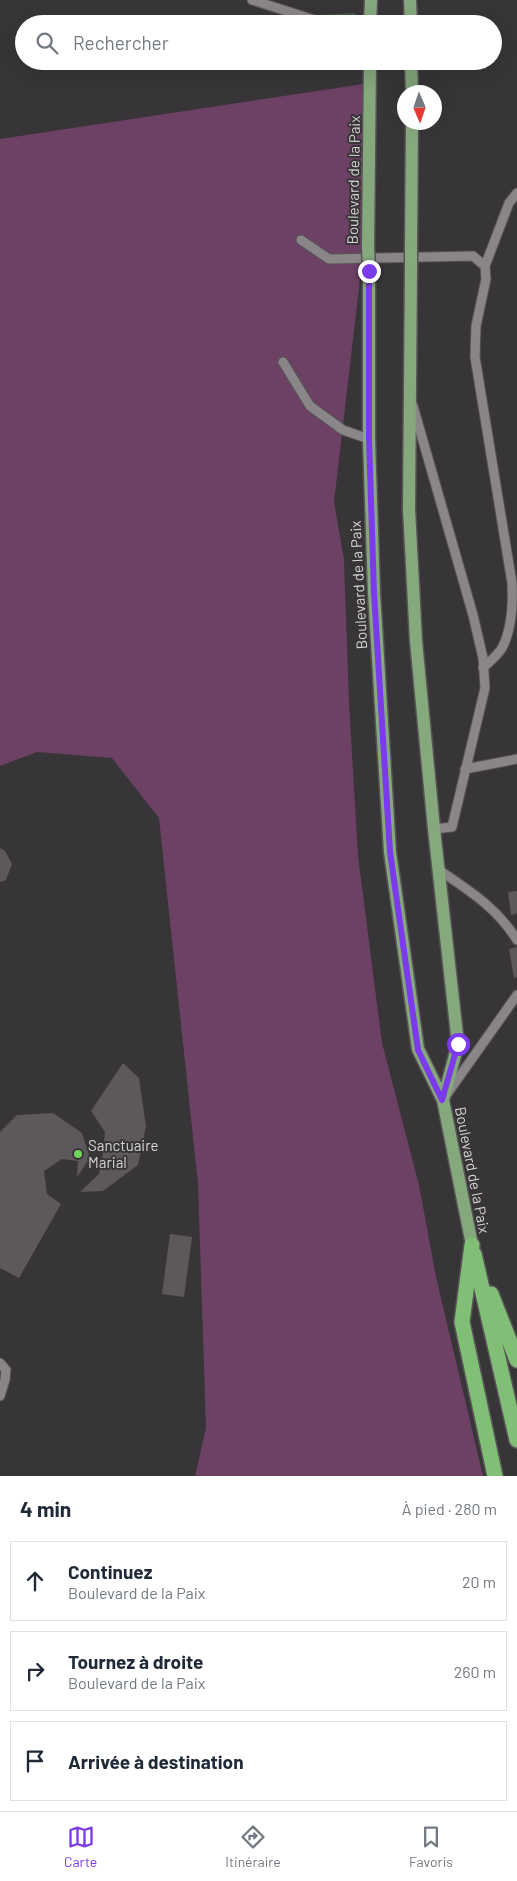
<!DOCTYPE html>
<html lang="fr">
<meta charset="utf-8">
<style>
body{margin:0;font-family:Barlow,sans-serif;background:#f2f2f3;color:#1f2937}
.compass{position:absolute;left:397px;top:85px;width:45px;height:45px;border-radius:50%;background:#fff;box-shadow:0 5px 20px #0002;rotate:178deg}
.stop{position:absolute;width:15px;height:15px;margin:-11px;border:4px solid #7c3aed;border-radius:50%;background:#fff}
.stop.end{background:#7c3aed;border-color:#fff;box-shadow:0 1px 5px #0008}
.list{margin:0;padding:0;list-style:none}
h2{display:flex;justify-content:space-between;align-items:center;height:65px;margin:0;padding:0 20px;font-size:21px}
h2 small{font-size:16px;font-weight:400;color:#747a83}
.list li{display:grid;grid-template-columns:32px 1fr auto;gap:15px;align-items:center;box-sizing:border-box;height:80px;margin:0 10px 10px;padding:0 10px;border:1px solid #e0e1e3;border-radius:0px}
.list b{display:block;font-size:19px;white-space:nowrap}
.list p{margin:0;font-size:16px;white-space:nowrap;color:#747a83}
.list em{font-size:16px;font-style:normal;color:#747a83}
.icon{flex:none;width:28px;height:28px;fill:none;stroke:currentColor;stroke-width:2;stroke-linecap:round;stroke-linejoin:round}
.map{position:relative;flex:none;width:517px;height:1476px;overflow:hidden}
.search{position:absolute;background:#fff;box-shadow:0 5px 20px #0002;left:15px;right:15px;top:15px;height:55px;display:flex;align-items:center;gap:12px;box-sizing:border-box;padding:0 18px;border-radius:28px;color:#747a83;font-size:19px}
.sheet{height:335px;background:#fff}
nav{display:flex;justify-content:space-around;align-items:center;box-sizing:border-box;height:70px;border-top:1px solid #e0e1e3;background:#fff;font-size:14px;color:#747a83}
nav a{display:grid;justify-items:center;gap:2px}
nav .on{color:#7c3aed}
.map>svg:first-child{display:block}
.green{fill:#6c4164}
.lines{fill:none;stroke-linecap:round;stroke-linejoin:round}
.stream{stroke:#405840;stroke-width:6}
.building{fill:#5c585b}
.minor-casing{stroke:#575456;stroke-width:11}
.major-casing{stroke:#575456;stroke-width:15}
.highway-casing{stroke:#575456;stroke-width:18}
.minor{stroke:#898588;stroke-width:9}
.major{stroke:#85a87d;stroke-width:12}
.highway{stroke:#82bf76;stroke-width:15}
.major-bridge-casing{stroke:#575456;stroke-width:15;stroke-linecap:butt}
.major-bridge{stroke:#85a87d;stroke-width:12}
.route{stroke:#7c3aed;stroke-width:6}
.poi-dot{fill:#71d35e;stroke:#383538;stroke-width:2}
.labels{text-anchor:middle;dominant-baseline:central;stroke-width:4;stroke-linejoin:round;paint-order:stroke}
.street-label{font-size:15px;fill:#d6d4d5;stroke:#383538}
.poi-label{font-size:15px;fill:#d6d4d5;stroke:#383538;text-anchor:start}
</style>
<div class="map">
<svg width="517" height="1476" viewBox="0 0 517 1476">
<rect width="100%" height="100%" fill="#383538"/>
<path class="green" d="M370,83L369,202L334,502L344,560L349,703L358,856L382,1043L419,1185L436,1277L483,1476H195L206,1428L198,1184L159,818L112,758L37,752L0,766V139Z"/>
<g class="lines">
<path class="stream" d="M316,18L353,16
M235,24L306,19
M18,38H24"/>
</g>
<path class="building" d="M0,848L5,851L12,864L6,880L0,882Z
M517,891V913L511,915L508,892Z
M517,947V977L514,978L509,949Z
M123,1063L139,1078L146,1126L138,1165L103,1191L80,1192L99,1174L102,1160L105,1132L91,1111Z
M53,1113L82,1133L90,1158L77,1177L78,1161L62,1159L44,1171L47,1194L61,1204L19,1278L0,1268V1132L17,1115Z
M170,1234L192,1237L184,1297L162,1294Z"/>
<g class="lines">
<defs>
<path id="minor" d="M252,0L327,24
M301,240L329,259L473,256L485,266L486,279L476,326L475,357L512,583C513,604 512,629 502,648C498,655 489,662 483,668
M485,266L509,203L517,193
M283,362L310,406L343,430L369,439
M413,406L473,615L483,658L485,688L452,827L434,829
M465,769L517,759
M439,870C470,891 497,908 517,940
M447,1094L517,995
M0,1363L6,1370L5,1380L0,1396"/>
<path id="major" d="M410,0L411,24
M370,24L371,0
M411,61L412,92
M411,246L412,122
M368,247L370,61
M411,267L409,509L416,641L434,829L458,1044L443,1100
M369,271V439L374,593L390,852L418,1049L443,1100L472,1245"/>
<path id="highway" d="M472,1245L462,1322L495,1476
M474,1254L517,1440
M491,1294L517,1360"/>
</defs>
<use href="#minor" class="minor-casing"/>
<use href="#major" class="major-casing"/>
<use href="#highway" class="highway-casing"/>
<use href="#minor" class="minor"/>
<use href="#major" class="major"/>
<use href="#highway" class="highway"/>
<defs>
<path id="major-bridge" d="M411,246V267
M368,247L369,271"/>
</defs>
<use href="#major-bridge" class="major-bridge-casing"/>
<use href="#major-bridge" class="major-bridge"/>
</g>
<g class="lines">
<path class="route" d="M369,271V439L374,593L390,852L418,1050L442,1100L458,1044"/>
</g>
<circle class="poi-dot" cx="78" cy="1154" r="5"/>
<g class="labels">
<g class="street-label">
<text transform="translate(353 180) rotate(-89)">Boulevard de la Paix</text>
<text transform="translate(358 585) rotate(-93)">Boulevard de la Paix</text>
<text transform="translate(473 1170) rotate(79)">Boulevard de la Paix</text>
</g>
<g class="poi-label">
<text x="88" y="1145">Sanctuaire<tspan x="88" dy="17">Marial</tspan></text>
</g>
</g>
</svg>
<svg class="compass" viewBox="-18 -18 36 36"><path d="M0-13l5 13h-10z" fill="#e53935"/><path d="M0 13l5-13h-10z" fill="#747a83"/></svg>
<div class="stop" style="left:458px;top:1044px"></div>
<div class="stop end" style="left:369px;top:271px"></div>
<div class="search"><svg class="icon" aria-label="search" viewBox="0 0 24 24"><circle cx="10" cy="10" r="6"/><path d="M15 15l6 6"/></svg>Rechercher</div>
</div>
<section class="sheet">
<h2>4 min<small>À pied · 280 m</small></h2>
<ul class="list">
<li><svg class="icon" aria-label="ahead" viewBox="0 0 24 24"><path d="M12 20V5M6 11l6-6 6 6"/></svg><div><b>Continuez</b><p>Boulevard de la Paix</p></div><em>20 m</em></li>
<li><svg class="icon" aria-label="right" viewBox="0 0 24 24"><path d="M7 20v-9h11M14 6l5 5-5 5"/></svg><div><b>Tournez à droite</b><p>Boulevard de la Paix</p></div><em>260 m</em></li>
<li><svg class="icon" aria-label="arrive" viewBox="0 0 24 24"><path d="M6 21V4h12l-3 4 3 4H6"/></svg><div><b>Arrivée à destination</b></div></li>
</ul>
</section>
<nav>
<a class="on"><svg class="icon" aria-label="map" viewBox="0 0 24 24"><path d="M3 6l6-2 6 2 6-2v14l-6 2-6-2-6 2zM9 4v14M15 6v14"/></svg>Carte</a>
<a><svg class="icon" aria-label="directions" viewBox="0 0 24 24"><path d="M12 3l9 9-9 9-9-9zM9 14v-3h6M13 9l2 2-2 2"/></svg>Itinéraire</a>
<a><svg class="icon" aria-label="saved" viewBox="0 0 24 24"><path d="M7 4h10v16l-5-4-5 4z"/></svg>Favoris</a>
</nav>
